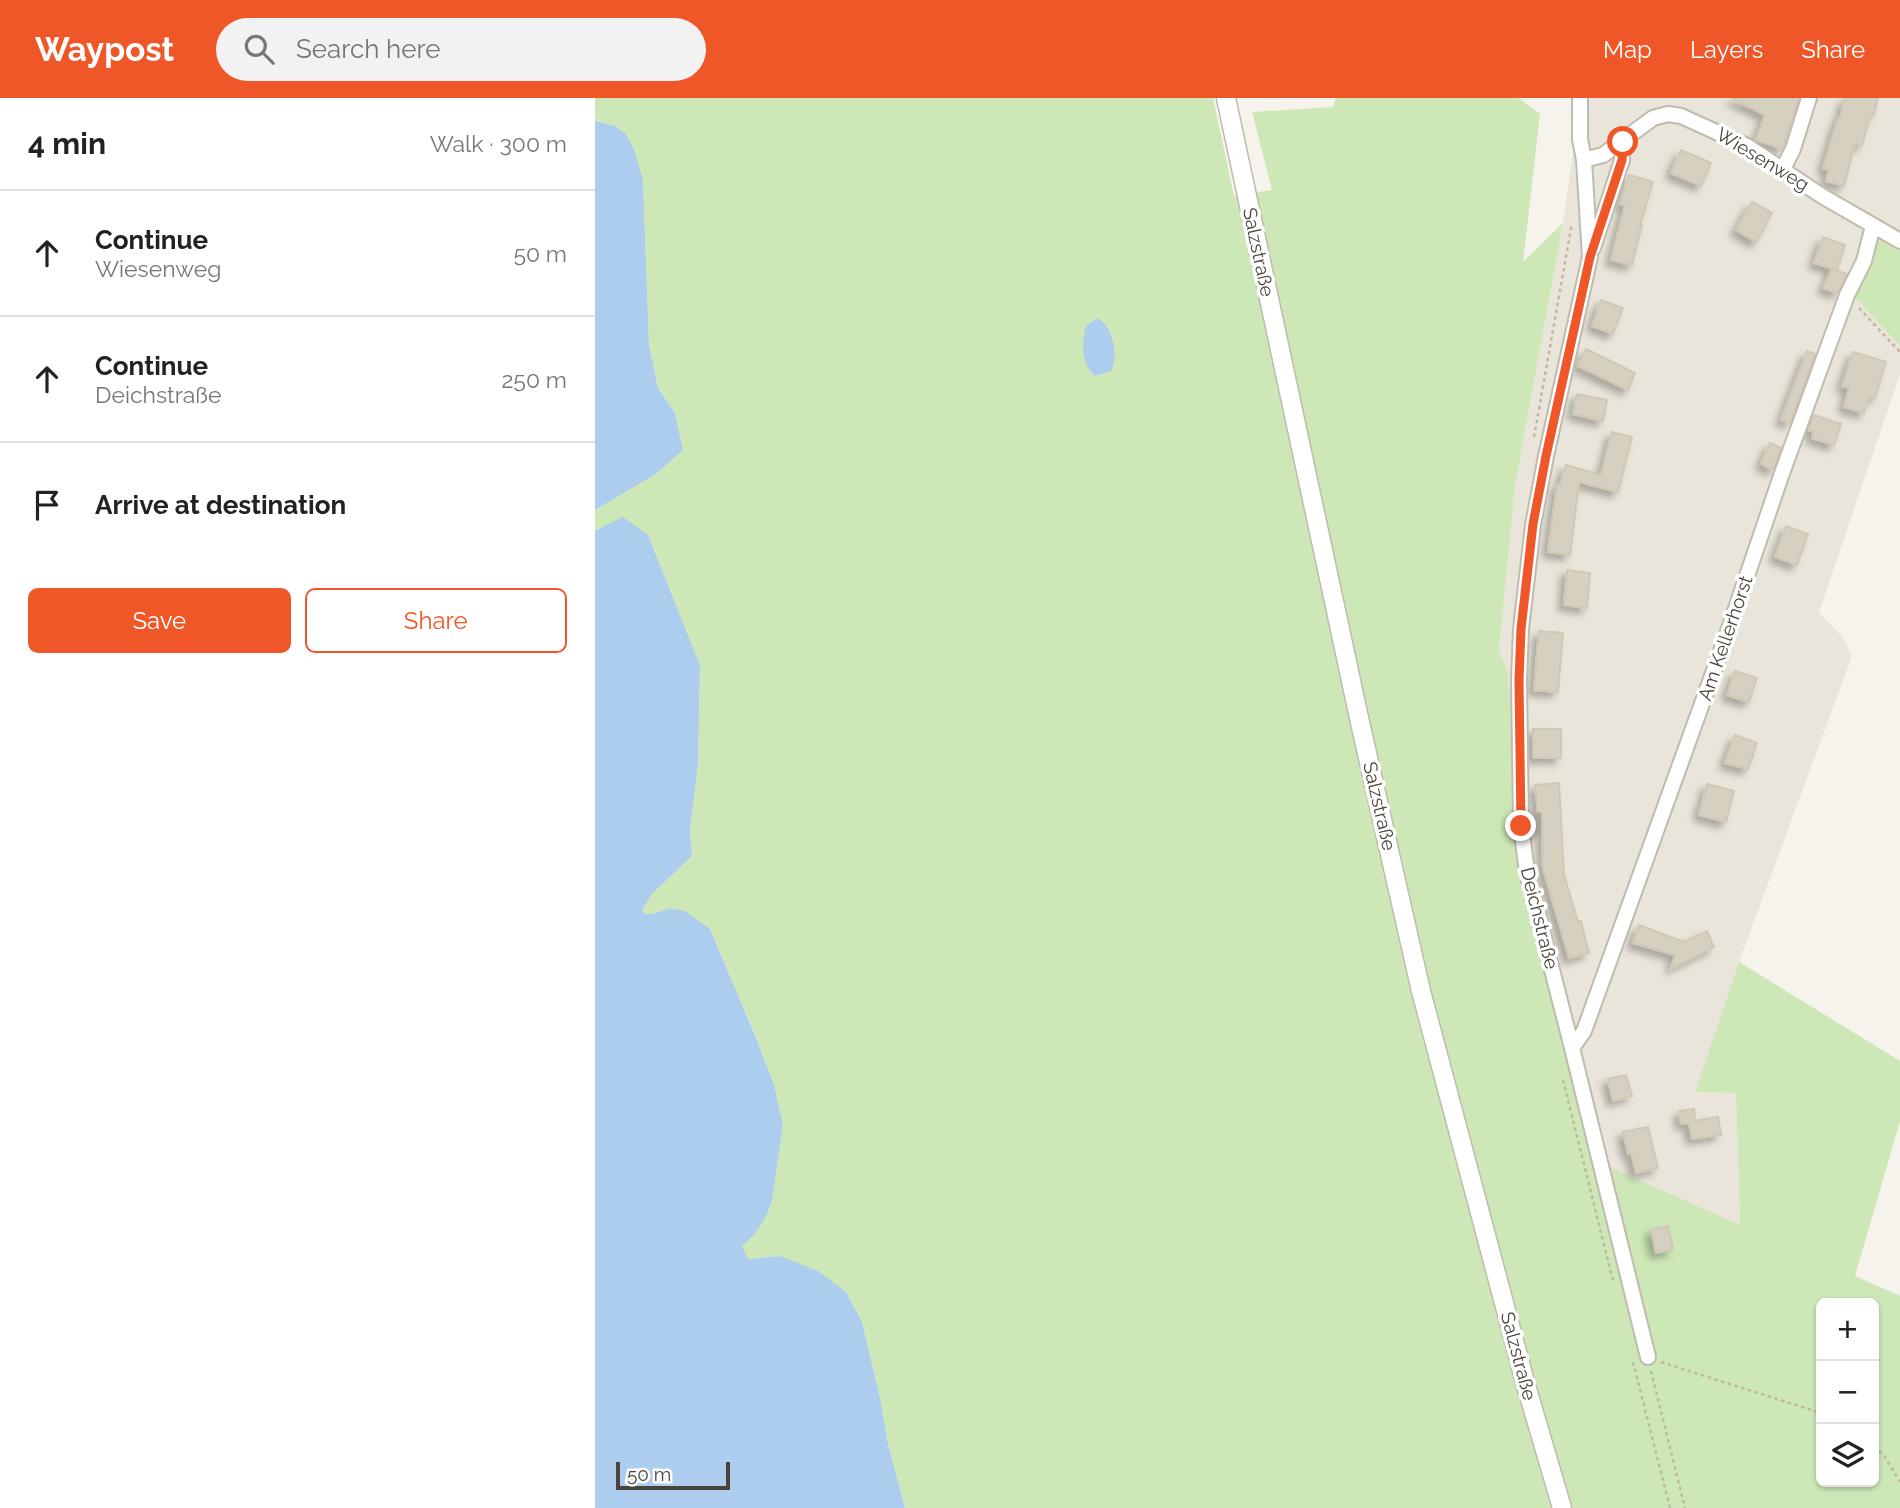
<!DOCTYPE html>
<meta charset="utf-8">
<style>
body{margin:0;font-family:Raleway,sans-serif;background:#f2f2f2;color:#222}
.controls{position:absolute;right:21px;bottom:21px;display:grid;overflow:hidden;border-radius:10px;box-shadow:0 2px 5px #0004}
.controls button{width:63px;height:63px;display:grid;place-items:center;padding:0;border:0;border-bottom:2px solid #e0e0e0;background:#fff;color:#222;font:35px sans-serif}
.scale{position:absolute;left:21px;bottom:18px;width:114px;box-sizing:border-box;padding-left:7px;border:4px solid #494439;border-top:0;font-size:19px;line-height:24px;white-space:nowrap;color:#494439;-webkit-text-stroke:5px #fff;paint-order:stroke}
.stop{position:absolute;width:21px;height:21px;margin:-16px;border:5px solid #f05728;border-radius:50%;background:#fff}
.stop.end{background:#f05728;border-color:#fff;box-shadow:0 2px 7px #0008}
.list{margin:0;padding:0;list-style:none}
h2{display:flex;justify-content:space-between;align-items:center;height:91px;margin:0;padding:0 28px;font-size:30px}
h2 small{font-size:23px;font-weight:400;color:#767676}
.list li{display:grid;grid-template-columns:46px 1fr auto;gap:21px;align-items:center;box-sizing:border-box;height:126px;padding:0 28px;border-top:2px solid #e0e0e0}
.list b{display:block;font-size:26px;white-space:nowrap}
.list p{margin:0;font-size:23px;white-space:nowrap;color:#767676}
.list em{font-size:23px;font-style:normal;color:#767676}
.actions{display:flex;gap:14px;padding:21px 28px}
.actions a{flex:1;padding:16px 0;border:2px solid #f05728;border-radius:10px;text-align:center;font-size:24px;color:#f05728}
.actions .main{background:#f05728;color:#fff}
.icon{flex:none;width:38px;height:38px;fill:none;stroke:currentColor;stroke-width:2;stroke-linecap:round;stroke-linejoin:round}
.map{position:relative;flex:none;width:1305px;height:1410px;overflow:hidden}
header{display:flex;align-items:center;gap:42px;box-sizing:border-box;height:98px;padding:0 35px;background:#f05728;color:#fff}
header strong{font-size:33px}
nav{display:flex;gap:38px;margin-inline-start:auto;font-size:24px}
.search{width:490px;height:63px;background:#f2f2f2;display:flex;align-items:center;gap:18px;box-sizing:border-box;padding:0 24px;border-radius:38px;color:#767676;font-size:26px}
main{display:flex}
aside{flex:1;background:#fff}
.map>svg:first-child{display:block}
.residential{fill:#e9e5da}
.green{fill:#cde7b7;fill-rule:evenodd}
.water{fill:#accdee}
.building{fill:#d6d0c1;stroke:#d1c8b5;stroke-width:2;filter:url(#shadow)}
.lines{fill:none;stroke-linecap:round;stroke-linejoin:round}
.minor-casing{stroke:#c0bbae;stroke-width:18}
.tertiary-casing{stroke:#c0bbae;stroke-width:21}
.path{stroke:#c1b8a0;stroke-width:2.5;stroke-dasharray:3.5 3.5;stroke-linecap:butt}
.minor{stroke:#fff;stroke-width:14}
.tertiary{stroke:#fff;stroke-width:18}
.route{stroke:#f05728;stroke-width:9}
.labels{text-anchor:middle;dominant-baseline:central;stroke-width:7;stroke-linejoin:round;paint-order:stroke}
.street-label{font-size:19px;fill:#494439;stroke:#fff}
</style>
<header>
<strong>Waypost</strong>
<div class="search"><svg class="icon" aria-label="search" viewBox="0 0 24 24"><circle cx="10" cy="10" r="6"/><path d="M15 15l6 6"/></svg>Search here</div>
<nav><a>Map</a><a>Layers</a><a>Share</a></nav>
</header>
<main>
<aside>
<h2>4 min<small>Walk · 300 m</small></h2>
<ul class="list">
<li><svg class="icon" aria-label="ahead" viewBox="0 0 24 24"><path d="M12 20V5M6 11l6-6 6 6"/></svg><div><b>Continue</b><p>Wiesenweg</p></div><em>50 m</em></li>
<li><svg class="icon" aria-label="ahead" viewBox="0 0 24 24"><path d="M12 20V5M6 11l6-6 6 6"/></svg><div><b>Continue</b><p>Deichstraße</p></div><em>250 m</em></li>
<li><svg class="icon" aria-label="arrive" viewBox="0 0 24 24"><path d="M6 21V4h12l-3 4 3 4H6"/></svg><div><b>Arrive at destination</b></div></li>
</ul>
<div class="actions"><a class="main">Save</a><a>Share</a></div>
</aside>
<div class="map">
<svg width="1305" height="1410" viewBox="0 0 1305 1410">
<defs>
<filter id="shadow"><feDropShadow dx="-5.5" dy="5.5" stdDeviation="3.5" flood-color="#0004"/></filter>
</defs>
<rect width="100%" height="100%" fill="#f5f3eb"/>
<path class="residential" d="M986,0H1305V150L1260,198L1305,248V276L1224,514L1248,540L1257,558L1144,864L1100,994L1141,995L1145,1127L1001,1064L922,723L913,576L904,552L920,388L968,125Z"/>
<path class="green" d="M0,0H618L639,98L677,92L657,14L738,9L741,0H923L945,16L928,164L968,125L920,388L904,552L913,575L922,723L1001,1063L1145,1127L1141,995L1100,994L1144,864L1305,963V1023L1260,1178L1305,1198V1410H310L293,1346L285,1300L267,1224L251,1194L185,1158L152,1161L147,1148L160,1136L177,1103L188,1026L179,987L162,941L115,831L74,810L58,816H50L47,812L57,796L97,758L95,732L103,665L105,567L53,437L28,420L0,433V412L61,376L88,352L80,315L63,290L54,245L48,82L20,28L0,23ZM1226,1205H1279V1384H1226Z
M1285,139L1305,150V248L1260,199Z"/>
<path class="water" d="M0,23L20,28L31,36L40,54L48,82L54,246L63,290L80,315L88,352L61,376L0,412Z
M502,220C518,228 524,257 516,273L500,278C485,264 487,245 491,228Z
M28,419L53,437L105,567L103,665L95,732L97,758L57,796L47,812L50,816H58L74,810L90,813L115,831L162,942L179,987L188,1026L177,1103L171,1118L160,1136L147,1148L153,1161L185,1158L223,1173L251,1194L267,1224L285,1300L293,1346L310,1410H0V433Z"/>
<path class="building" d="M1136,0H1204L1187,51L1161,42L1170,17Z
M1250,0H1283L1279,17H1275L1267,47L1260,45L1249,88L1231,83L1234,72L1228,70L1243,20L1245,21Z
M1086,52L1116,65L1106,88L1076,75Z
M1034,77L1058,84L1045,127H1047L1037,167L1016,162L1030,107L1025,106Z
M1157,104L1177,115L1161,144L1141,132Z
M1228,139L1250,147L1242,172L1219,165Z
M1237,171L1252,176L1242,195L1228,190Z
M1006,202L1028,210L1018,236L997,228Z
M991,251L1040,275L1033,292L983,268Z
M1212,253L1220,256L1195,325L1186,322Z
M1258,254L1291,264L1280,300L1274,298L1269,315L1249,309L1254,290L1247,288Z
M982,296L1012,302L1008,323L978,316Z
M1219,317L1246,326L1239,347L1217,340L1219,334L1213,332Z
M1017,334L1037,339L1023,394L984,384L975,457L953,454L962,387H965L971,367L1006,377Z
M1175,345L1186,350L1178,372L1166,366Z
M1191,428L1213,436L1202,467L1180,459Z
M972,472L995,475L992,510L969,507Z
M944,533L968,535L963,594L939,592Z
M1140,573L1162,580L1154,604L1132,597Z
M938,631H966V660H938Z
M1140,637L1162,645L1153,671L1130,665Z
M964,685L969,777L983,824L986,823L994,855L974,860L948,770L947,714H943L940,687Z
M1112,686L1139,693L1131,724L1104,717Z
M1044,827L1089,844L1112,833L1119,849L1076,870L1080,857L1038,845Z
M1031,977L1037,998L1018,1003L1013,981Z
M1099,1011L1100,1023L1123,1019L1126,1037L1097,1041L1094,1025L1086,1026L1084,1013Z
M1053,1029L1063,1070L1041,1075L1036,1055L1033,1056L1028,1034Z
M1073,1128L1078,1151L1061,1155L1056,1132Z"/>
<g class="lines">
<defs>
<path id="minor" d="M985,0V41L989,62L995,159L951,358L938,427L926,531L924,582L926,728L932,774L977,950L1053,1259
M989,62L1008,57L1058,20L1073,16L1086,18L1152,48L1227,98L1305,143
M1188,71L1198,51L1214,0
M998,150L1027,62L1028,44
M977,950L989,933L1135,528L1186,378L1252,197L1269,163L1278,128"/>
<path id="tertiary" d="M631,0L764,620L826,893L930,1284L967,1410"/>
</defs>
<use href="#minor" class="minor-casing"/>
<use href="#tertiary" class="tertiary-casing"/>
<path class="path" d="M1264,210L1305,254
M939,339L977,125
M968,982L1018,1183
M1038,1264L1075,1410
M1066,1264L1226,1315
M1056,1273L1090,1410
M1279,1348L1290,1359L1305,1384"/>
<use href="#minor" class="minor"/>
<use href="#tertiary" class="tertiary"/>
</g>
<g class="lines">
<path class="route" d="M926,728L924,582L926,531L938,426L951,358L995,159L1027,62L1028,44"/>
</g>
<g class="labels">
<g class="street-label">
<text transform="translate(1168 61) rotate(31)">Wiesenweg</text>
<text transform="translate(664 154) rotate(78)">Salzstraße</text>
<text transform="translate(1130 540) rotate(-71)">Am Kellerhorst</text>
<text transform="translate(785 708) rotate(77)">Salzstraße</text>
<text transform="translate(945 820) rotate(76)">Deichstraße</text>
<text transform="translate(924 1258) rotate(75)">Salzstraße</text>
</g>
</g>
</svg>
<div class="controls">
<button>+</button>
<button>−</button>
<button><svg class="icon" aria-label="layers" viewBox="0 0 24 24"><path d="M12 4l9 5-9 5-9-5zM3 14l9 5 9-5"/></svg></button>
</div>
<div class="scale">50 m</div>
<div class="stop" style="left:1028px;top:44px"></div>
<div class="stop end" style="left:926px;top:728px"></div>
</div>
</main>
